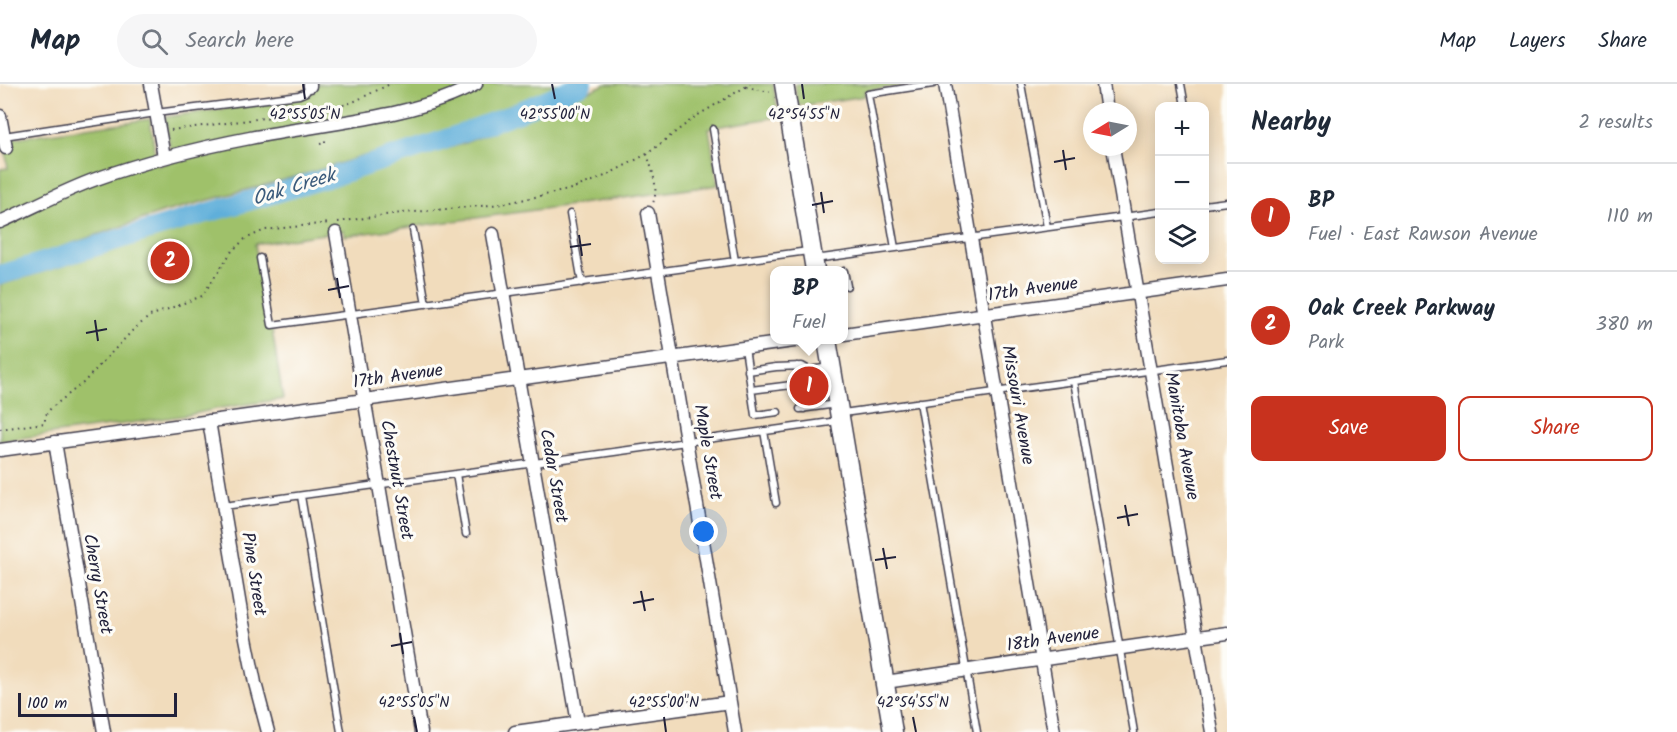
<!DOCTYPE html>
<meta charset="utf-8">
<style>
body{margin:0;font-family:Kalam,sans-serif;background:#f6f6f7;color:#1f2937}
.controls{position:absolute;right:18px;top:18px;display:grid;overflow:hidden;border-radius:12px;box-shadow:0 3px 15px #0003}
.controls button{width:54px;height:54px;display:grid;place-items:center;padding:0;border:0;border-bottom:2px solid #e0e1e3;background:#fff;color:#1f2937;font:30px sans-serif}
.compass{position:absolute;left:1083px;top:18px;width:54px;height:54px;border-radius:50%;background:#fff;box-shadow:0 3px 15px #0003;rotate:260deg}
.scale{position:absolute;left:18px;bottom:15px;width:159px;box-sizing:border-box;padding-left:6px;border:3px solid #22223b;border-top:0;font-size:16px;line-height:21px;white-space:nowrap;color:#22223b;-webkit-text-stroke:4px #fdfcf7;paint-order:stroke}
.you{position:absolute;left:704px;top:448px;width:21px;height:21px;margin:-15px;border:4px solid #fff;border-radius:50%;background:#1a73e8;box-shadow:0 0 0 9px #1a73e833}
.badge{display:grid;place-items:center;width:39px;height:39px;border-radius:50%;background:#c8321e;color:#fff;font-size:20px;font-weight:700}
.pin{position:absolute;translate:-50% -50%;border:3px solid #fff;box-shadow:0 2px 6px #0006}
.popup{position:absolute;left:770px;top:182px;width:78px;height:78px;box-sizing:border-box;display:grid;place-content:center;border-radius:12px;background:#fff;filter:drop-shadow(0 2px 4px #0005);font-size:20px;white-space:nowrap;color:#747a83}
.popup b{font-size:22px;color:#1f2937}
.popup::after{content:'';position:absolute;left:50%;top:100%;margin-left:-12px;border:12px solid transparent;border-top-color:#fff}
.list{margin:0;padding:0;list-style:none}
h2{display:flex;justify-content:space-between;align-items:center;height:78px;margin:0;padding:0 24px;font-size:26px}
h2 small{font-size:20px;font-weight:400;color:#747a83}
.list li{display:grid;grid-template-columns:39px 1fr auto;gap:18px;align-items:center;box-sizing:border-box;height:108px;padding:0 24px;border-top:2px solid #e0e1e3}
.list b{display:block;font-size:22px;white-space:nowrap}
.list p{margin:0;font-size:20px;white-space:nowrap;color:#747a83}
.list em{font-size:20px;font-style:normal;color:#747a83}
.actions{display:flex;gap:12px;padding:18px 24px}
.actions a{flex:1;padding:14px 0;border:2px solid #c8321e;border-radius:12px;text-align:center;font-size:21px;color:#c8321e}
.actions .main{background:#c8321e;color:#fff}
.icon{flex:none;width:33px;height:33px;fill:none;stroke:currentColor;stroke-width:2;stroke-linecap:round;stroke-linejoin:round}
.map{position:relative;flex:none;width:1227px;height:648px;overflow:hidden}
header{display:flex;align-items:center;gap:36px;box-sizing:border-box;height:84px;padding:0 30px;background:#fff;border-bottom:2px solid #e0e1e3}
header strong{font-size:28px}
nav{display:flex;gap:33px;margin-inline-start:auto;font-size:21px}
.search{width:420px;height:54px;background:#f6f6f7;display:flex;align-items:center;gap:15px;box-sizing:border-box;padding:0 21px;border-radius:33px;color:#747a83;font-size:22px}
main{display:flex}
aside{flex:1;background:#fff}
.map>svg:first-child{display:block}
.green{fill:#9fc16b;stroke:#607253;stroke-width:1.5}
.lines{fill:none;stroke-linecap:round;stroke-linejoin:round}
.river{stroke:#5fafda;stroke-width:20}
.lane-casing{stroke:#413e4e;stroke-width:9}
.street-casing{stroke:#413e4e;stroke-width:15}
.secondary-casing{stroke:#413e4e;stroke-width:21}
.path{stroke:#413e4e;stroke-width:2;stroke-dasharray:1.5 4.5;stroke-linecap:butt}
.lane{stroke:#fff;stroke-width:6}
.street{stroke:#fff;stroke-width:12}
.secondary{stroke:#fff;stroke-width:18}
.ticks{fill:none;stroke:#22223b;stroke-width:2}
.labels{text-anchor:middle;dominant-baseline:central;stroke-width:6;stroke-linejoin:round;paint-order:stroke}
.street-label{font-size:18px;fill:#22223b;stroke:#fdfcf7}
.water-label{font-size:20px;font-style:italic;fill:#3a5a7b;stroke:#fdfcf7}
.ticks-label{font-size:15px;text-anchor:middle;fill:#22223b;stroke:#fdfcf7;stroke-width:6;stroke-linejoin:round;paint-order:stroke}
</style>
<header>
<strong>Map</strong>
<div class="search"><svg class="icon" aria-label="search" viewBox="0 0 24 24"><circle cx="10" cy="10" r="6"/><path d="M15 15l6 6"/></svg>Search here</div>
<nav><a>Map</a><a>Layers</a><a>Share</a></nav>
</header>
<main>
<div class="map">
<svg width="1227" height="648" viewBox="0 0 1227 648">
<rect width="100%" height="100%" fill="#fdfcf7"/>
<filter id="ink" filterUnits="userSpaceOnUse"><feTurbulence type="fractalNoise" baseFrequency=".0167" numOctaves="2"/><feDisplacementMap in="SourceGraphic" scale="12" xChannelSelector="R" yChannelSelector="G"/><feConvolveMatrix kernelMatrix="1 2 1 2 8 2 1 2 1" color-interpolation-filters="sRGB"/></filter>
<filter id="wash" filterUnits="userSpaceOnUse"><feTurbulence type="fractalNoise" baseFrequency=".008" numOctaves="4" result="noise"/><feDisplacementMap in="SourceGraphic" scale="24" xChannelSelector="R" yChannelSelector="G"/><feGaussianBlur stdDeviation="1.35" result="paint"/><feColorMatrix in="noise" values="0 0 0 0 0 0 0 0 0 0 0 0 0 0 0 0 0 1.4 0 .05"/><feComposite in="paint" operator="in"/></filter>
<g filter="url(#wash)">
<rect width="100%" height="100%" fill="#f1dcbc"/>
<path class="green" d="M317,0H562L459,43L309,89L164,128L0,184V85L8,84C6,72 3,61 14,54L150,35L157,82L172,77L165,33L296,15L312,9Z
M606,0H773L779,33L709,44L718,101L345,152L344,147L255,160L269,245H272L283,315L221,324L189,331L0,357V201L465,59Z
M795,0H917L864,7L865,12L798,22Z"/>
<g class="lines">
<path class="river" d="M0,191L186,135L331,93L444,56L516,29L582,0"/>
</g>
</g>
<g filter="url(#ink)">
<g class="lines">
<defs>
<path id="lane" d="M1021,0L1047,143
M1181,0L1185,22
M713,45L735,177
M4,52L156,29L299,11L306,8L310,2
M1204,121L1227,118
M570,130L582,199
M413,146L426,220
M895,164L868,10L933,0
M260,174L272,241L808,167
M815,175L1160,128
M844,187L847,202
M745,264L755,331L778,328
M797,282L800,300H801
M748,287L776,283L802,282L809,286L831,283
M1074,297L1134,648
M813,298L830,295
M751,306L800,300L804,325
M920,318L977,648
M800,325L837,320
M843,329L1227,276
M764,347L776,419
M456,390L466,450
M301,412L341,648
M224,422L838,337"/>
<path id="street" d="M151,0L164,73
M310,0V2
M945,0L1054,648
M1103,0L1107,27
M0,32L6,64
M1113,63L1212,648
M648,129L735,648
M0,138C32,124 63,107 96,95C146,77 198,64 250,54C321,39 413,35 476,0
M336,149L421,648
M493,150L578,639
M844,250L1227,196
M209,337L242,534L255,599L268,648
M55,358L104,648
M0,366L801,256
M885,598L1227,549
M515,648L730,618"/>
<path id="secondary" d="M784,0L815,186
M827,256L893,648"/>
</defs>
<use href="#lane" class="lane-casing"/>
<use href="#street" class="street-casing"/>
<use href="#secondary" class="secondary-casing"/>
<path class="path" d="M746,3L770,8
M171,46L327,26L353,18L390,0
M320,60L325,59V53
M647,70C652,86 660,106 652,121
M338,138L392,130L502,120L568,106L601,94L647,70L695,33L750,0
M0,345L45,339V332L51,324L83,299L133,246L150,232L202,212L232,167L245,155L265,146L329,139"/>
<use href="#lane" class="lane"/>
<use href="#street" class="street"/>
<use href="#secondary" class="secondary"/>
</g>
</g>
<path class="ticks" d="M303,0L305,15M552,0L555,15M802,0L804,15M1063,66L1066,86M1054,78L1075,74M821,108L824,129M812,121L833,117M579,151L582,172M570,163L591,160M337,194L340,214M328,206L349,202M95,236L98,257M86,249L107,245M1125,421L1129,442M1117,434L1138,430M883,464L887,485M875,476L896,473M641,507L645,527M633,519L654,515M400,549L403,570M391,562L412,558M414,633L417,648M664,633L666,648M913,633L916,648"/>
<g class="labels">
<g class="street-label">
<text transform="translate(1033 206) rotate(-8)">17th Avenue</text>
<text transform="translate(398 293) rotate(-8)">17th Avenue</text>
<text transform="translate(1017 321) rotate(80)">Missouri Avenue</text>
<text transform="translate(1181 352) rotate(80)">Manitoba Avenue</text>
<text transform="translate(707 368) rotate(80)">Maple Street</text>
<text transform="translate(553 392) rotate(80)">Cedar Street</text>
<text transform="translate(396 396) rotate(80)">Chestnut Street</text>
<text transform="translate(253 490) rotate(81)">Pine Street</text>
<text transform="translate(97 500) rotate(80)">Cherry Street</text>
<text transform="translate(1053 556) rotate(-8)">18th Avenue</text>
</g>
<g class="water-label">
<text transform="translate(294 104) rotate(-17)">Oak Creek</text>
</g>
</g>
<g class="ticks-label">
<text x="305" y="35">42°55'05"N</text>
<text x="555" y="35">42°55'00"N</text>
<text x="804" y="35">42°54'55"N</text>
<text x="414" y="623">42°55'05"N</text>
<text x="664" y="623">42°55'00"N</text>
<text x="913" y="623">42°54'55"N</text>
</g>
</svg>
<div class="controls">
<button>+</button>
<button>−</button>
<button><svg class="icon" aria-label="layers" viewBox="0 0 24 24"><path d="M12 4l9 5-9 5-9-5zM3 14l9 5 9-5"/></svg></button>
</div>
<svg class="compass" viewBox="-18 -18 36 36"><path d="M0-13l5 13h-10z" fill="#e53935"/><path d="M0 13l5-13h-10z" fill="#747a83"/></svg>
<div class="scale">100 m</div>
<div class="you"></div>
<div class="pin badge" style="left:809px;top:302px">1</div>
<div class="popup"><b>BP</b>Fuel</div>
<div class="pin badge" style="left:170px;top:177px">2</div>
</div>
<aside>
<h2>Nearby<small>2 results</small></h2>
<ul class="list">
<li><span class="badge">1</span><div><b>BP</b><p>Fuel · East Rawson Avenue</p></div><em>110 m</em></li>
<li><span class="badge">2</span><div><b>Oak Creek Parkway</b><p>Park</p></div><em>380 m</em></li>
</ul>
<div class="actions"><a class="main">Save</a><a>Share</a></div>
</aside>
</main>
